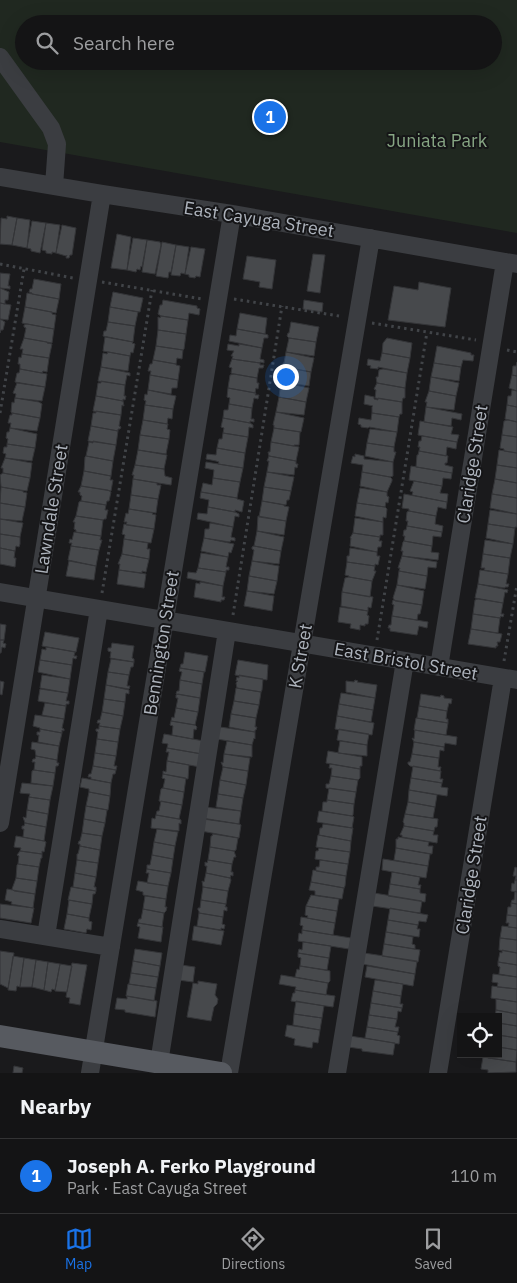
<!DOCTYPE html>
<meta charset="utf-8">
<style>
body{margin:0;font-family:"IBM Plex Sans",sans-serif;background:#1d1d1e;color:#f1f3f6}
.controls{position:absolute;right:15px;bottom:15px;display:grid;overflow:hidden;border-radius:0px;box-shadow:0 5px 20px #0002}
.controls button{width:45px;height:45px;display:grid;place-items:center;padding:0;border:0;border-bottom:1px solid #333334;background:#141415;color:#f1f3f6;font:25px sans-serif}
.you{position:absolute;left:285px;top:376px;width:18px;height:18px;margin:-12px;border:4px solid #fff;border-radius:50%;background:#1a73e8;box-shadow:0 0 0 8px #1a73e833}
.badge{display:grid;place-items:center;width:32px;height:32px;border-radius:50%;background:#1a73e8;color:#fff;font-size:16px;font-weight:700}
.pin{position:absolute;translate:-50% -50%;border:2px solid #fff;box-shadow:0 1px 5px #0006}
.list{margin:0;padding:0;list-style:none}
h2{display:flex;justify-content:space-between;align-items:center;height:65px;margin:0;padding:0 20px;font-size:21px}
h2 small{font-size:16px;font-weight:400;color:#9d9ea0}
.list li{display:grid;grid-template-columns:32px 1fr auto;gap:15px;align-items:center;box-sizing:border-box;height:75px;padding:0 20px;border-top:1px solid #333334}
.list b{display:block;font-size:19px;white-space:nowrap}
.list p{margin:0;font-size:16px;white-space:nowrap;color:#9d9ea0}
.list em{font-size:16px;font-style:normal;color:#9d9ea0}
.icon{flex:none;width:28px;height:28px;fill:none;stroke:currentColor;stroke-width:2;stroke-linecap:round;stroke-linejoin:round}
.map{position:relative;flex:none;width:517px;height:1073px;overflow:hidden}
.search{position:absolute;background:#141415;box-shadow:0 5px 20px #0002;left:15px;right:15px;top:15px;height:55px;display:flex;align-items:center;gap:12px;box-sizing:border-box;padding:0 18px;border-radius:28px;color:#9d9ea0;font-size:19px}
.sheet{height:140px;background:#141415}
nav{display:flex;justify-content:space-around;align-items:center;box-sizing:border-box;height:70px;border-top:1px solid #333334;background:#141415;font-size:14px;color:#9d9ea0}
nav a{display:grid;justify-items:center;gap:2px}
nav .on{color:#1a73e8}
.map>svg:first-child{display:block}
.green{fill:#202820;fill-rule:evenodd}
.building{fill:#47494c;stroke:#343538}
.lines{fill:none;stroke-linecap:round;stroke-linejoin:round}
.path{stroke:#414448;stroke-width:3;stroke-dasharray:2.5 4;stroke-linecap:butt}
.minor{stroke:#3b3d41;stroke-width:18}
.major{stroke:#575a60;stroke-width:22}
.labels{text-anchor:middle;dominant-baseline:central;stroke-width:4;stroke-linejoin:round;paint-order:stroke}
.park-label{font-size:18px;fill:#87a684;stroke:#151517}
.street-label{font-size:18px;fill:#adb3bc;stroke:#151517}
</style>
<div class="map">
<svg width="517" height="1073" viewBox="0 0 517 1073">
<rect width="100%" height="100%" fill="#1a1a1c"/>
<path class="green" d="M0,0H517V233L0,142ZM24,24H493V61H24Z"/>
<path class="building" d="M7,216L17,218L12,245L0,244L1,218L7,219Z
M17,218L30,220L27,248L12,245Z
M32,221L46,223L40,253L31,251V249L27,248Z
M46,223L60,225L56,253L52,252V254L46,253V251L42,250Z
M62,225L76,228L72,255H70L69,258H66L67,255L66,256L56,253Z
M117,234L131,237L127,270L111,268Z
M133,238L147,240L142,267L141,266L140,270L137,269L136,272L127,270Z
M147,240L160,242L161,245L155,274L142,272Z
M162,242L176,245L171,272H169L168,278L156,276Z
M176,245L189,247L185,274L181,273L180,276L171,275Z
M191,247L205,249L200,277L196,276L195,278L189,277V275L185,274Z
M313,254L325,255L320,293L307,291Z
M247,256L276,260L272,289L259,287L260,282L243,279Z
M0,273L10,274L8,286H10V289L0,288Z
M34,279L61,284L59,299L32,294V293L29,292L30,289H32Z
M419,282L451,288L445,327L388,320L394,286L418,290Z
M0,288L9,292L8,300H5V304L0,303Z
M113,292L143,298L140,312L110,307Z
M27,293L59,299L56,313L25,307Z
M163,300L197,306V308L200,309L199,315L189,313L188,320L161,316L158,314L160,305H162Z
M304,300L323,303L322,312L303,309Z
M0,303L11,305L8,320L0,319Z
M25,307L52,312V314L56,315L54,329L22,323Z
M110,307L138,312L135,326L108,322Z
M240,313L267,318L265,334L237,329Z
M161,316L188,320L186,334L158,330V317L160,318Z
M0,319L5,322L3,330H1L0,333Z
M108,322L135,326L133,342L103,336L104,331H106Z
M291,322L319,327L316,342L289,338L287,336L288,333H289Z
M27,324L54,329L52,343L24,338L26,328L24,327V325Z
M237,329L265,334L268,335V338H264L262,348L229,341L230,335L236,336Z
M158,330L186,334L184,349L183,350L156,346Z
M105,337L133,342L132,343L135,344L133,353L131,352L130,356L103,351Z
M24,338L47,342V343L52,344L49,358L22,354L23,349H20Z
M289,338L316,342L314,356L286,352Z
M387,338L412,343L410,358L382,353L383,343Z
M228,344L239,346V344L262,348L260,359L264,360V363L260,362V363L232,359L233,356H231L234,351L227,350Z
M156,346L183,350L182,359L177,358L176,364L153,360Z
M437,346L471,353V355H474L473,361L463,360L461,367L434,363Z
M108,352L130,356L128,371L101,367L103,353L107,354Z
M286,352L314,358L311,372L284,367L283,363H284Z
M382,353L410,358L407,373L378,367V369L370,368L371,366L367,365L368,359L380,361Z
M22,354L49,358L47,372L43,371L42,373L20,369V364H18L19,357L21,358Z
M232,359L260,363V365H264L263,368H259L257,378L234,374L231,373L232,368L229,367Z
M153,360L176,364V365L180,366L178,380L150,375L151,371H148L150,364H152Z
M517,362V376L512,375L513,366H516Z
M434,363L461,367L459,381L431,377Z
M101,367L130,373V376L127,375L125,385L98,381Z
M284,367L311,372L309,386L281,382L283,371H282Z
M20,369L47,374L45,387L15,382L17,373H19Z
M383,369L407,373L405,388L377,383L376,377H378L379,370Z
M234,374L257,378V383H259L258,389L256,388L255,393L228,388L230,375Z
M150,375L178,380L177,388H172L171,394L148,390Z
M512,375L517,376V391L509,388Z
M431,377L459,383L456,396L429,391Z
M101,381L125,385L124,396H126L125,400L123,399V401L96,396L98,383H101Z
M281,382L309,388L306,402L279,397Z
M17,383L45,387L42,401L15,398L16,394L13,393Z
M377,383L405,388V398H403L402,402L375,398L376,390L374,389Z
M228,388L256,393L255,395H259L258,399L254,398L252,408L229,404L230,398L227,397Z
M148,390L176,396L173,409L145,405L146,401L144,400L145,394L147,395Z
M512,390L517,391V407L507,405L508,396H511Z
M429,391L456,396L454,410L426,407L427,402H425Z
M365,395L374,397V399L378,400V398L402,402V414H400L399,417L372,413V407L373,406L364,404Z
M96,396L123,401L124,406L122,405L121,415L93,411Z
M279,397L306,402L304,415L276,412Z
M15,398L39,402L42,404L40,418L12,413L11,412L12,402L14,403Z
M229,404L252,408L251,419H254V422L250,421V423L223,418L224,410H228Z
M145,405L173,409L172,419L168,418L167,424L143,420Z
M507,405L517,407V422L505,419Z
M426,407L462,414L461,420L452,418L451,426L424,422Z
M96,411L121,415L119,426L121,427L120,429H118V431L91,426L93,413H96Z
M276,412L304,418L301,432L274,428V425H273Z
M12,413L40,418L37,431L10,428L11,423H8L10,415H12Z
M372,413L399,417L397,432L369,427L368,428L361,427V425L358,424L359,418L371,420Z
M223,418L250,423L253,425V428L249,427L248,437L223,433L224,428L221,427Z
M143,420L168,424L167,429L170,430L169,439L140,435Z
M508,420L517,422V437L502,435L504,421Z
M420,421L453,427L451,434L459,435L457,442L418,435Z
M91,426L118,431L116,445L88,441Z
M10,428L37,434L35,448L7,444L8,439L6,438L7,432H9Z
M274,428L300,432L299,445H294V446L271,442Z
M370,429L397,432L394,447L367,443Z
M223,433L248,437L245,453L217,448L219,439H222Z
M140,435L169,439L166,454L138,450Z
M502,435L517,437V453L504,451V449L500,448Z
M422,436L457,442L456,449L447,447L446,456L419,451L420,447H418L419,441H421Z
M93,441L116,445L113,461L86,456L89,442L93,443Z
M271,442L299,447L296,461L269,456L268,452H270Z
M367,443L394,447V452H396L393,462L365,456Z
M7,444L35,448L32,461L5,458L6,454L3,453L4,447H7Z
M217,448L245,453L243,468L218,464L219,462L216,461L206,459L207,454L216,455Z
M138,450L167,455L164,469L135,465Z
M499,450L517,453V468L497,465Z
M419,451L448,456L447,463H445V465L453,467L452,473L416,467L417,455H418Z
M355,454L364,456V459L393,462V476L390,477L362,472L363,465L351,463L353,456L355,457Z
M86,456L113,461L111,476L84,471L85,457Z
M269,456L296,461V464H298L297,468L295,467L294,475L267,472L269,461H267Z
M5,458L32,463L30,478L3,473V468H1Z
M206,462L243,468L240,482L213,478L214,470L205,468Z
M135,465L164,469L165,476L172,478L171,485L133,479L134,475H132Z
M497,465L517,468V483L495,479Z
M411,466L452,473L451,479L443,478L442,486L409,480Z
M84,471L111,476L110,480H113L111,491L81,486Z
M267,472L294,477L291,491L264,487Z
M362,472L390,477L392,479V481L387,492L360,486Z
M3,473L30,478L27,491L1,487L0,475Z
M213,478L240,482L237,498L201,492L203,483L212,485Z
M133,479L157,483V485H161L158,499L131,495Z
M495,479L517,483V498L492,494Z
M414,481L442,486L440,493L448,494L447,502L412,495L413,492L410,491Z
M81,486L108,490L111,492L109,501H107L106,505L81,501L82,496L80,495V492H78Z
M1,487L23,491V492L27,493L25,507L0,503Z
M264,487L291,491L289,500H287L286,505L262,501Z
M360,488L387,492V496L389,497L388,503L386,502L385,507L357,503Z
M201,492L237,498V499L244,501L242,512L235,510V512L208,507L209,500L200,498Z
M404,494L447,502L446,509L438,507L436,516L409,511V509L402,508Z
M492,494L517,498V514L490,508Z
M131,495L158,499L156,513L129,509Z
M81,501L106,505L105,510H108L106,519H104L103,520L76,516L79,502Z
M262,501L284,505V506L289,507L286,521L259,517Z
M0,503L25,507L22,521L0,519Z
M357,503L385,507L387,509L386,518L383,517V522L355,516Z
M208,507L235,512L239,514V517L235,516L233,527L197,519L198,513L207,514Z
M129,509L153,513L152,514L156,515L154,529L126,525L127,522H124L126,513L128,514Z
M490,510L517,514V527H515V528L488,524Z
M409,511L436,516L435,524L443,526L442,532L407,526L408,521H406L407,512Z
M76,516L103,520L101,536L76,532V530L74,529L75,522H73Z
M258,516L286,521L284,535L257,531Z
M355,518L383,522V535H380V537L353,533Z
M0,519L23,523L20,537L0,534Z
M210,523L233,527L231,537L235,538V541L231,540L230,542L204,538L205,529H209Z
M124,524L154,529L151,543L124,539L125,535L122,534Z
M488,524L515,528L513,544L486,538Z
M407,526L442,532L441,537L433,536L432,546L404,541L405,536H403L404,530H406Z
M257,531L284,537L281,551L254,546Z
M74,532L101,536L100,540H102L99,550L71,546L72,543H69L70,539L72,540Z
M353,533L380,537L379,541H382L381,547H378L377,552L350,546L351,538H350Z
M0,534L20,537V544L19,547L16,546L15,551L0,548Z
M204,538L234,544L231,553L229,552L228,557L201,551Z
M124,539L148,543L147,549H150L149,559L122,554Z
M485,540L513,544L510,558L483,554Z
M404,541L432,546L431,552L439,553L438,560L402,556L403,551H401L403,542Z
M71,546L99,550L96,566L68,560Z
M254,546L281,551L279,564L252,561L254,550L252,549V547Z
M0,548L15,551L14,558H16L15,567L0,564Z
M350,548L377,552V556H380L378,565L375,564V566L347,562V556H349Z
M201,553L228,557L226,567H229V570H226V572L198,568Z
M122,554L149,559L146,572L142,571V573L119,570L120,564H118Z
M483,554L510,558L508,574L484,570L485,568H481Z
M402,556L437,562L436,568L428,567L427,576L399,571L400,568H398Z
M69,561L96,566L94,580L66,576Z
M252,561L279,566L277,581L249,576Z
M347,562L375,566L374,571H376L372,581L349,577V576L345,575Z
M198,568L226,572L223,586L187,578L188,572L196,573Z
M119,570L146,574L144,588L117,584Z
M480,570L508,574L506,584H509L508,587H505V588L478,584Z
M399,571L427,576L425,589L397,585Z
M249,576L277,581L274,594L247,591Z
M349,577L372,581L370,597L342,592L345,578Z
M200,582L223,586L222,597H225L224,600H221V602L194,597L196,583L200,584Z
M478,584L508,590L507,593L505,592L503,603L475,598Z
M397,585L424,591L422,605L395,601L393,598Z
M247,591L274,596L272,611L244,606Z
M342,592L373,597L371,608L368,607V611L341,606Z
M478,599L503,603L501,614H504L503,617L501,616L500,618L473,614L475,600Z
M393,600L422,605L420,614H418L417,620L392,616L394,605L392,604Z
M340,607L368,611L367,615L369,616L368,624H365V626L360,625V630L350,628L351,624L338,622Z
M473,614L500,618L498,633L471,629Z
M392,616L428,622L427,628L419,626L417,635L390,631V628H388L389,625H391Z
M0,624L6,625L4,640H0Z
M471,629L502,634L500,642H497L498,646H496V648L468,644Z
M45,632L79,638L76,652L42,646Z
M0,640H4L3,643L6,644L5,648L2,647L1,653H0Z
M112,643L134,646L132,658L134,659V662L110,658L111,652L108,651V648H111Z
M46,647L75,652L74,656H77L76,659L73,658L72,665L40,660L42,649L46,650Z
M185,652L208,656L205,672L180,668L181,664H183Z
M111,659L134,662L133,667H131L129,675L108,672Z
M40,660L72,665L70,679L38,672Z
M238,660L268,665L267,680L235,675Z
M180,668L204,672L202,684L180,680L182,672L179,671Z
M108,672L129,675L127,686H130L129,689L106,685Z
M42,675L70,679L68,693L40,688Z
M239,675L263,679L262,690L261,692L237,688L236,683L238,681H236L237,677L239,678Z
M180,680L202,684L200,698L176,694L177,691H179Z
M355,680L358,681L357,682L377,685L375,698L346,692V681L354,682Z
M0,681L4,682L2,695L0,694Z
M106,685L129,690V694L126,693L125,702L104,699Z
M236,688L261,692L259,705L234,701Z
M40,689L68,693L66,701H69V704H66V706L38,701Z
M341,693L375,698L373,710L339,704Z
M178,694L200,698L198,712L176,708L178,698H176V695Z
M421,694L440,697L441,695L444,696V698L452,699L451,704L449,703L447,711L419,706Z
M104,699L125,702L123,716L102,712Z
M234,701L259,705L256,718L231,714Z
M45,703L66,706L64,719L42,715Z
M339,704L373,710L371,722L337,716Z
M419,706L447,711L446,719H448V723L417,718Z
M176,708L198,712L195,725L171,721L172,717L174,718Z
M102,712L123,716L120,729L99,726L100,723H97L98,720H100Z
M231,714L256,718L255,727H257L256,730H255V732L229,727Z
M35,715L64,719L62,728L64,729V731L62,730V733L40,729V728L33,726Z
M337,716L374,723L372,735L335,729Z
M416,718L448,723L446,735L414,730Z
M171,721L195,725L197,727L196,730L194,729L193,739L172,735L173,726L170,725Z
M99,726L120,729L118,742L97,739L98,732L96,731V729H99Z
M220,727L255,732V739L254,738L252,745L217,739Z
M40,729L62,733L59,746L38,742L39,735H37V732H40Z
M339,729L369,734L367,745L337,740Z
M415,730L457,737L456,745L445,743L444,747L414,742L412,738L414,739Z
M164,734L204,741L202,754L167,748L168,744L162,743Z
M97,739L118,742L116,756L95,753Z
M227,741L252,745V757L224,754Z
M340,741L367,745V756L338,753Z
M32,742L59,746L57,760L36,756L35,750L31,749Z
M414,742L444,747V751L440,750L439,758L412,754Z
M167,748L202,754L200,767L167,761L169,752H166Z
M328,751L362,757V766H360V769L326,763Z
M95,753L116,756L114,766H117L116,770L93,766Z
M224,754L250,758L248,771L223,767L221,762L223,763Z
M412,754L439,758L438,767H441L440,771L410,766L408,764V762H410Z
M36,756L57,760V763H59L58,766H56L55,773L34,770L35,762H32L33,759H35Z
M167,761L189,765L188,779L163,774V771L166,772Z
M330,764L360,769V778L358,780L331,776L332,768H329Z
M93,766L116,770L115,774H113L111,783L91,779V777H88L89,774H91Z
M413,766L441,771L440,779H443L442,783L411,778Z
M223,767L248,771L246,785L220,780Z
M34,770L55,773L53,786L31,783L32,771Z
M163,774L186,778L184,792L163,788L165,779L162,778Z
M331,776L358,780L356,792L326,788V784H329Z
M82,778L111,783L110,796L89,792V789L80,787Z
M411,778L442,783L441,787L448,788L447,796L409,790Z
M220,780L246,785L243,798L218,794Z
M22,783L53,786L50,800L29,797L30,794L20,793Z
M163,788L184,792L182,805L159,801L161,789Z
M329,788L356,792L354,804L327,800Z
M409,790L437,795L435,807L408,802Z
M89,792L110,796L108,810L86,806Z
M218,794L243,798L241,811L216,807Z
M29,797L50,800L48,814L27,810Z
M327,800L354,804L353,815L352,816L322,811L323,802H327Z
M161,801L182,805L179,819L156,815L157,811H159Z
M408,802L435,807L433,818L405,814Z
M86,806L107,810L105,823L84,819Z
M204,807L241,811L239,824L202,818Z
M27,810L48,814L46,827L25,823L23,817L26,818Z
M319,811L352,816L354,817L352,828L317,822Z
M405,814L438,819L437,827H435L434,831L404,826V823L403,822Z
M156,815L179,819L181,820V824L179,823V831L151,828L152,818L155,819Z
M84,819L105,823L102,836L82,833Z
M203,819L239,824L241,825L239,838L201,831Z
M25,823L46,827L44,841L23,837L24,829H22V826H24Z
M323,824L353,828L351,841L319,835L320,828H322Z
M404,826L434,831L433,835H438L437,843L402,837V835H400Z
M157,829L178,832L175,846L154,842Z
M82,833L102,836L100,850L80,846V844H78L79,841H80Z
M213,834L238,838L236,850L234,851L210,847L211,836H212Z
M318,835L351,841L350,852L316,847Z
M16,836L44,841L46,842L44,852L42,851V854L20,851L21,848L14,847Z
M398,837L429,842L428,846H433L432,854L396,848V839H398Z
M154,842L175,846L173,859L152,855Z
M80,846L100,850L98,863L77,860V854H78Z
M210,847L234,851L236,857H234L232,864L208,860Z
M319,848L350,852L348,864L315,859L316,851H318Z
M396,848L430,854L428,866L394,860Z
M20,851L42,854V858H41L39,867L18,864L19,856L17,855Z
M152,855L173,859L171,873L147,869V865H150Z
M383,859L428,866L426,878L382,870Z
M77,860L98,863L96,877L75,873Z
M208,860L232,864L231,872H233V876L231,875L230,878L206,873L207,866H205V862L207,863Z
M320,860L348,864L346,876L316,871V867H319Z
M18,864L39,867L37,881L16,878L17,865Z
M515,867L517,868V880H515L516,876H513Z
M147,869L171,873L168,886L147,883L149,873H146Z
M313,870L346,876L345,886L344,888L311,882Z
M392,872L420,877L418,885H421L420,889L390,884Z
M75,873L96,877L94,887H96V891L73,887Z
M206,873L230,878L231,880L228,891L203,887L202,881L204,882Z
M16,878L37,881L35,894L14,891L12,889Z
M515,880H517V892L511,891L512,883L514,884Z
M138,881L168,886L166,899L143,895V892L136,890Z
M311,882L344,888L342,899L315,895V891L309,890Z
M390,884L420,889V893L426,894L425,902L388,896Z
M71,887L96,891L95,894H93L92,904L68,900Z
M203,887L228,891L226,904L201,900Z
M7,889L35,894L33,908L11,904L12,902L5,900Z
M515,891L517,892V904L511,903L512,900H514Z
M374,893L422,901L420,913L372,906Z
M311,895L339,899L337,911L306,906Z
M145,896L166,899L165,907H167L166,911L164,913L143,909Z
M69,900L92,904L89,918L67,914Z
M201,900L226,904L225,907H227V911L224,910L223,917L199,913V911L198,910V908H200Z
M511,903L517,904V916L507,915L508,907H511Z
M0,904L34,908L31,923L0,918Z
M306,906L337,911L335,923L307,918L308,916L305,915Z
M390,908L428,915L426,922L419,921L418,925L388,920Z
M143,909L164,913L162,927L138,923L139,919H141Z
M199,913L223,917L222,924L225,925L224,929L221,928V930L197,926Z
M67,914L89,918V921L92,922L91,930L87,929L86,933L64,929Z
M507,915L517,916V928L508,927L509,923H506Z
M301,917L335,923L333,935L302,930L303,926L300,925Z
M388,920L418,925L417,929H420L419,937L386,932Z
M138,923L163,927L161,942L138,938L140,927L137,926Z
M194,926L224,931L221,945L192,940Z
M502,926L517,928V940L500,938Z
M302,930L351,938L349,949L298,941L299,933L302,934Z
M386,932L413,937L412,944L415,945V949L384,944Z
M500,938L517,940V953L499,950Z
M303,942L331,946L329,958L298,953L299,949L302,950Z
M384,944L420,950L418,962L382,956Z
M135,949L162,953L160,966L133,961Z
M502,950L517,953V965L498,962L500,952L502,953Z
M0,951L14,953L8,988L0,984Z
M298,953L329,958L327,970L300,966L301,958L298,957Z
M364,953L417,961L415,974L362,964Z
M13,956L24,958L20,987L17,986L16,991L8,990Z
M24,958L36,960L32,987H20Z
M36,960L48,962L44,990L32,987Z
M133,961L160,966L158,977L131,973Z
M48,962L60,964L55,990L52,989L51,992L44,990Z
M498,962L517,965V977L499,974L500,967L498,966Z
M72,963L87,965L80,1005L69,1003L70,998L66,997Z
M60,964L72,966L67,992L55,991Z
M181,965L195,967L193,982L178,980Z
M300,966L330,971V981L328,983L295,977L297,969L299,970Z
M367,966L415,974L413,986L365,977Z
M131,973L158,977L156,988L129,984Z
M493,974L517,977V989L497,987L498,983L492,982Z
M281,975L328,983L326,995L295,990L296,987L279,984Z
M375,980L403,984L401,996L373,991Z
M198,981L217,984L215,995L218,999L217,1004L214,1007L211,1021L187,1017L193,983L198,984Z
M128,984L156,988L154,1001L126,996Z
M492,986L517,989V1002L491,998Z
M295,990L335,996L333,1007L291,1001L293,993H295Z
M373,991L401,996L400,1004H403L402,1008L371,1003Z
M127,996L157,1001L155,1017L125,1012V1010L115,1009L117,998L127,999Z
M496,999L517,1002V1014L496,1010Z
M296,1001L324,1006L322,1018L294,1014Z
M371,1003L402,1008L401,1012L398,1011L397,1019L369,1015Z
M496,1010L517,1014V1026L498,1023V1017H495Z
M294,1014L322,1018L320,1030L293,1025Z
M369,1015L397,1019L395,1027H399L398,1032L367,1027Z
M498,1023L517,1026V1038L498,1035Z
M287,1025L320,1030L318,1043L313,1042L312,1048L294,1045L295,1039L285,1036Z
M367,1027L398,1032L397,1035L400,1036L399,1044L365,1038Z
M498,1035L517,1038V1050L498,1047Z
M350,1036L395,1043L393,1055L362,1051V1049L348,1047Z
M498,1047L517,1050L516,1062L488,1058L489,1054H498Z
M483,1057L516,1062V1072L488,1073V1070L481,1069Z
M14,1066L23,1068L22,1073H13Z"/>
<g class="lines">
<path class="path" d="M0,264L73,278
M102,282L202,299
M234,299L339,316
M372,323L476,340
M507,350L517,352
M0,413L24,269
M102,593L152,290
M233,615L282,306
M377,640L427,332
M504,661L517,585"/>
<path class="minor" d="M0,57L51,128L57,144L54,186
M0,177L102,194L232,214L517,264
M0,592L517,680
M439,667L505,262
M0,823L102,194
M0,929L111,947
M46,936L99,609
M159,1063L227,631
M90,1073L232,214
M229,1073L371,238
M337,1073L405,661
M438,1073L503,678"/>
<path class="major" d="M0,1036L221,1073"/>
</g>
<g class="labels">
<g class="park-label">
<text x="437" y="140">Juniata Park</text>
</g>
<g class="street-label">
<text transform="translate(259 219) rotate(9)">East Cayuga Street</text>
<text transform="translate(472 464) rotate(-81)">Claridge Street</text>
<text transform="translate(51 509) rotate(-81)">Lawndale Street</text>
<text transform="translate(161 643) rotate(-81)">Bennington Street</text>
<text transform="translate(300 656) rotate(-80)">K Street</text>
<text transform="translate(406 661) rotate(10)">East Bristol Street</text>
<text transform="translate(471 875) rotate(-81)">Claridge Street</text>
</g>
</g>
</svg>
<div class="controls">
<button><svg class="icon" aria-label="locate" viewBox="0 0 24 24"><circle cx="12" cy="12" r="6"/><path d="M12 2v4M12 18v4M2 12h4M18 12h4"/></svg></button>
</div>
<div class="you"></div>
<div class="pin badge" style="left:270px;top:117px">1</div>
<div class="search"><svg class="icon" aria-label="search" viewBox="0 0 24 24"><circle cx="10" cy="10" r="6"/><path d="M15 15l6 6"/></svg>Search here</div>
</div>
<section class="sheet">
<h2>Nearby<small></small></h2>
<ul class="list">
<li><span class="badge">1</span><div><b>Joseph A. Ferko Playground</b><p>Park · East Cayuga Street</p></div><em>110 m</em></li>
</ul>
</section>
<nav>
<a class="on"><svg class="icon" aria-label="map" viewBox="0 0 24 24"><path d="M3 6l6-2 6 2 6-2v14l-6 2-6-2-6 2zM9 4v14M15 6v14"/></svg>Map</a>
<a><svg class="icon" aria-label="directions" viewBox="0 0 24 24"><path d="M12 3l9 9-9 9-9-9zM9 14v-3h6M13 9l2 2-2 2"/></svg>Directions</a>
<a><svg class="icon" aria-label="saved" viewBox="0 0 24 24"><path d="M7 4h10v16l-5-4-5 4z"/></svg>Saved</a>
</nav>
